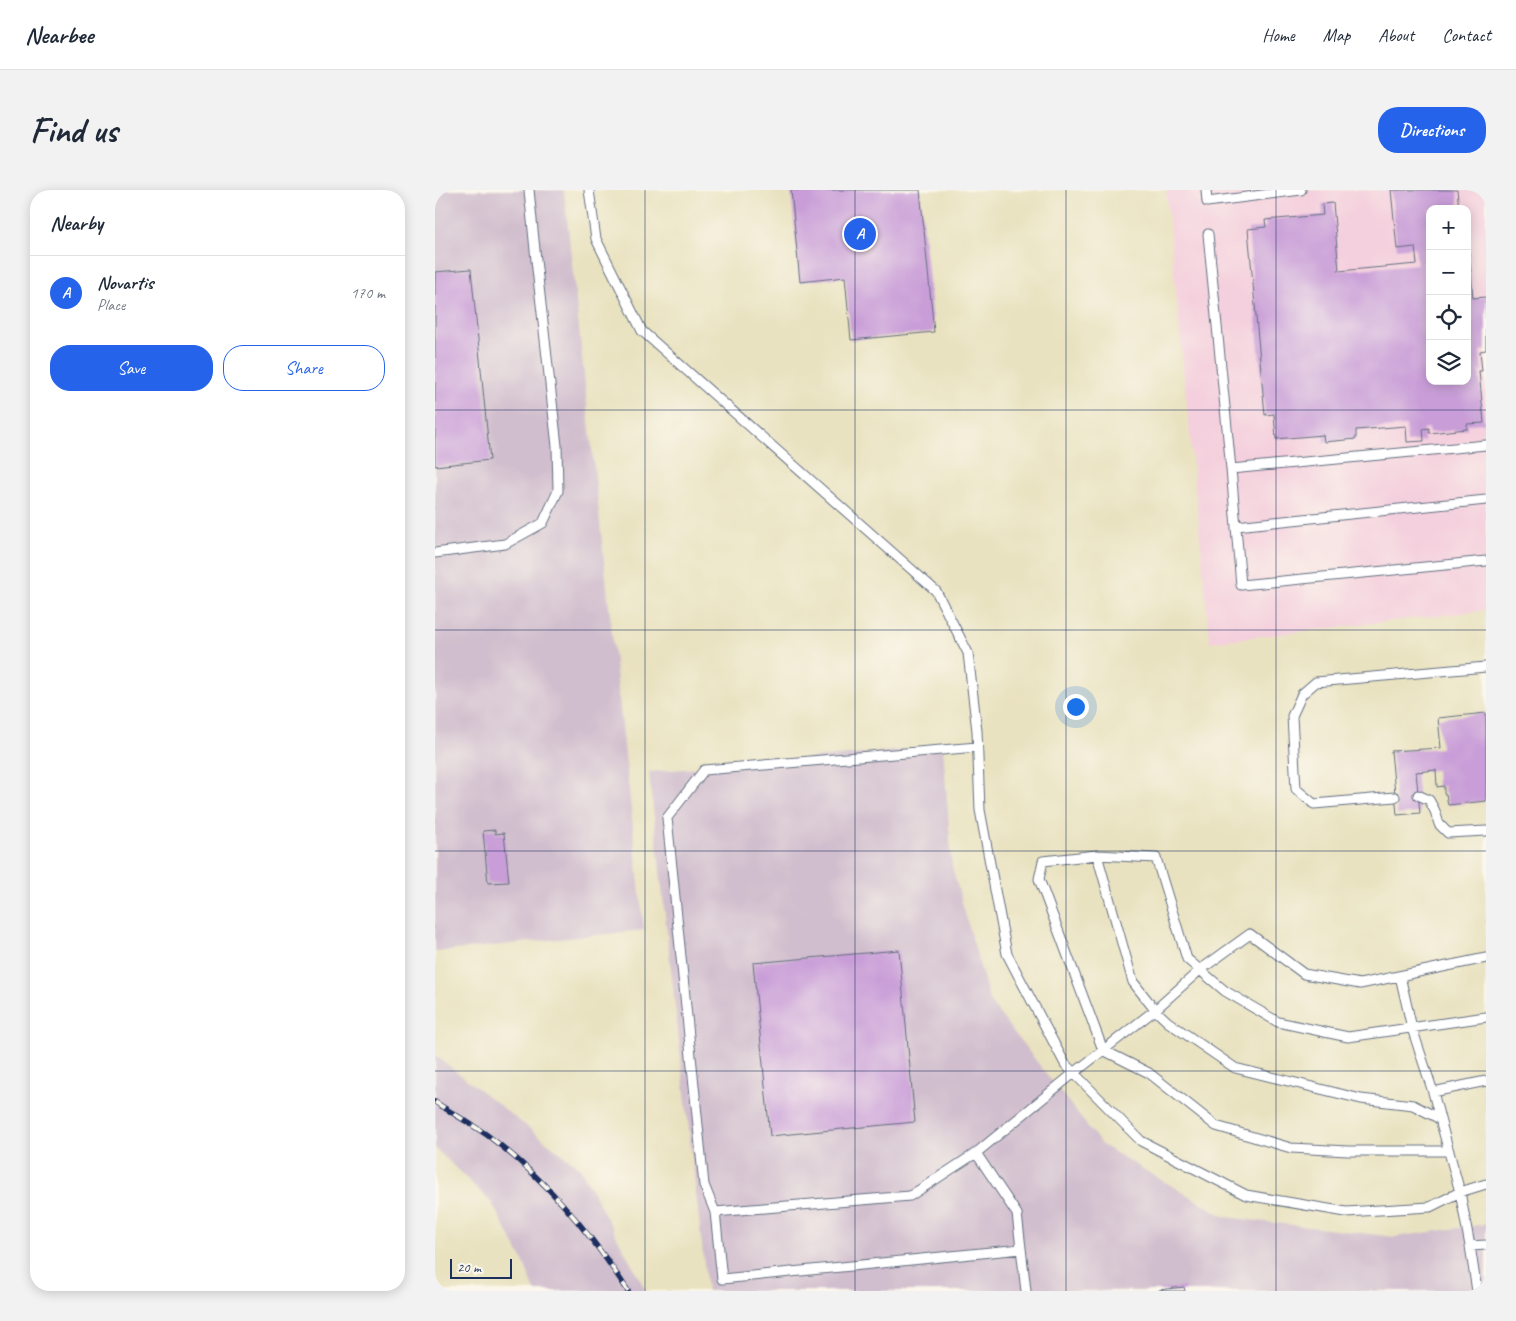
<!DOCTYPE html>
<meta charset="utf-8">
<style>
body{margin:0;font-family:Caveat,sans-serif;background:#f2f2f3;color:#1f2937}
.controls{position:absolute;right:15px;top:15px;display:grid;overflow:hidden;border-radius:10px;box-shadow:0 2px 12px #0003}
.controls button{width:45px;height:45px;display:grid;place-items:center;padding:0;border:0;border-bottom:1px solid #e0e1e3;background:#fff;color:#1f2937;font:25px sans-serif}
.scale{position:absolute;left:15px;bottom:12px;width:62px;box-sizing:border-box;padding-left:5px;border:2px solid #1b2f5e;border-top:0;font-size:14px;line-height:18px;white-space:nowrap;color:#1b2f5e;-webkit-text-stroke:4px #fbf7ec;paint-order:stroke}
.you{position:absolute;left:640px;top:516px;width:18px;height:18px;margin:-12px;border:4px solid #fff;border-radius:50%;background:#1a73e8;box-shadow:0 0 0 8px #1a73e833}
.badge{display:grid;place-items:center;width:32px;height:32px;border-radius:50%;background:#2563eb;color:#fff;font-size:16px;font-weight:700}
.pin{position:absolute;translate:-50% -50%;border:2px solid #fff;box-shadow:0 1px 5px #0006}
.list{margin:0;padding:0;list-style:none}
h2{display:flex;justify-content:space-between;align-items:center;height:65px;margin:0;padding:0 20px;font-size:21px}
h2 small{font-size:16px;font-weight:400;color:#747a83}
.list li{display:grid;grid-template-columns:32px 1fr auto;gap:15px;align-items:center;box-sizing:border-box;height:75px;padding:0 20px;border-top:1px solid #e0e1e3}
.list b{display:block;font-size:19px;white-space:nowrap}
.list p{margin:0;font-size:16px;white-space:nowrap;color:#747a83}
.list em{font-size:16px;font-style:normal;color:#747a83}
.actions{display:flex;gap:10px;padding:15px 20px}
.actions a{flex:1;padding:11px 0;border:1px solid #2563eb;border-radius:20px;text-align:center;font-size:18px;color:#2563eb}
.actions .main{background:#2563eb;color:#fff}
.icon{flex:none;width:28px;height:28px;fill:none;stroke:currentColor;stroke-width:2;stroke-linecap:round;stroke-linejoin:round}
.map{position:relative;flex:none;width:1051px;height:1101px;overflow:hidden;border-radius:20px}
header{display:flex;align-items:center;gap:30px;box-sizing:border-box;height:70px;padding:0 25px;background:#fff;border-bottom:1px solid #e0e1e3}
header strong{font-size:24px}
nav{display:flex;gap:28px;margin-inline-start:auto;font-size:18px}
.intro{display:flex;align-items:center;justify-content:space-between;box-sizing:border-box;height:120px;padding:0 30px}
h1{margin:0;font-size:35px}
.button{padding:12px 22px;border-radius:20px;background:#2563eb;color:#fff;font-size:18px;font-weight:700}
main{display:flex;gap:30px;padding:0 30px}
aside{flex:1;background:#fff;border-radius:20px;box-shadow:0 2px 12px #0003}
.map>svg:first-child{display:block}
.built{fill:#f4cfdd;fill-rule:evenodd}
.industrial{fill:#d0bdcd}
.building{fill:#c99ed8}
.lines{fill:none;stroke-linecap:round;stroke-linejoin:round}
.lane-casing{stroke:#636e80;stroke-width:11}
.lane{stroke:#fff;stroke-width:9}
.rail-casing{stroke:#1b2f5e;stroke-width:5.5}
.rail{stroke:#fbf7ec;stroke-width:4;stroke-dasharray:11;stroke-linecap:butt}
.grid{fill:none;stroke:#1b2f5e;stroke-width:1;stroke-opacity:0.55}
</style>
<header>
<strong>Nearbee</strong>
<nav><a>Home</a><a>Map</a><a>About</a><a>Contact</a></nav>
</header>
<div class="intro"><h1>Find us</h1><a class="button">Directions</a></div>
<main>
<aside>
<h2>Nearby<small></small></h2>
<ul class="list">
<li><span class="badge">A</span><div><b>Novartis</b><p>Place</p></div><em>170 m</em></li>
</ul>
<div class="actions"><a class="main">Save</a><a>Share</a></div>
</aside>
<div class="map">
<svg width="1051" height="1101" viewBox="0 0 1051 1101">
<rect width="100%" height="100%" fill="#fbf7ec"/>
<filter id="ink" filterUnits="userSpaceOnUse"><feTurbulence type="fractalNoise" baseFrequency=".02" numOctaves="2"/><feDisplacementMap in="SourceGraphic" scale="10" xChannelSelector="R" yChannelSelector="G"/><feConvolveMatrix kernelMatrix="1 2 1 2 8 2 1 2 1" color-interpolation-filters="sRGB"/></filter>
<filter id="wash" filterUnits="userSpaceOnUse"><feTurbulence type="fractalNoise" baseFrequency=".0096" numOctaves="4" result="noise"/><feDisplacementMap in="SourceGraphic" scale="20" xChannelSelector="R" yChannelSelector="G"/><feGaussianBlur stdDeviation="1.12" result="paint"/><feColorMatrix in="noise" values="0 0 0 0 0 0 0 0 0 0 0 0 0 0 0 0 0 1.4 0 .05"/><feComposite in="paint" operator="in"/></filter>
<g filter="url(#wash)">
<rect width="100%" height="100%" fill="#e9e2c0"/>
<path class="built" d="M731,0H1051V420L775,452ZM995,19H1032V191H995Z"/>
<path class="industrial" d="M0,0H129L209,740L0,762Z
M508,557L517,677L555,812L667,955L790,1027L960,1047L1051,1034V1101H272L214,582Z
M0,865L145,978L211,1101H100L87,1069L57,1013L0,958Z"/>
<g id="blocks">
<path class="building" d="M356,0H485L499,142L416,150L410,87L365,92Z
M956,0H1022L1024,19H995V191H1032V62H1034L1038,108L1051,107V160L1045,161L1047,181H1044L1049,233L1032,234V239L994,243V238L988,239L989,251L972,252L971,236L921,240V249L889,252L888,245L841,249L839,224L830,225L813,39L831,37L830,30L888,25L887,14L898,13L904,81L982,74L980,57L962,59Z
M36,79L55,270L0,276V82Z
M1051,523V611L1013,615L1011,604H1009V596L1002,597L1001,580L981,582L985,623L962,625L956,561L1006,558L1003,528Z
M60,640V644L69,643L74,692L53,693L48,641Z
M464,760L480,932L335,946L318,773Z
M749,1097L750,1101H724V1100Z"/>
</g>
</g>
<g filter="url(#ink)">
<use href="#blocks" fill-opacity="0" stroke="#636e80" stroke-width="1"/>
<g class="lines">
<defs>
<path id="lane" d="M154,0L161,49L207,141L501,401L533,463L542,541L545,620L572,764L630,874L706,951L811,1005L911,1022L995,1017L1025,1002L1051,994
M771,0L772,12L866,0
M773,44L796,279
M1051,255L796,279L806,395L1051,371
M801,336L1051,310
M0,363L70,354L108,333L123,301L122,256L101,70L94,0
M983,605L994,610L1000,621L1004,634L1013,643L1051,641
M960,607L879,614L861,599L857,526L867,504L881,492L1051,477
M662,665L721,668L752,769L790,801L843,832L913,847L1051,827
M965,786L977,838L998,902
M1005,929L998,902L1051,891
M1014,961H913L856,958L781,936L714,883L668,860L604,689L608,671L662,665L698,792L720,820L765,780L815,744L869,784L925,794L1051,768
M541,963L475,1006L280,1022L287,1089L586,1059
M280,1022L269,995L232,628L269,580L542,557
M1035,1056L1051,1055
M591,1101L582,1024L541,963L639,883L720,820L733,832L800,878L926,909L978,915L1005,929L1025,1002L1035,1056L1042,1101"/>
</defs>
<use href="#lane" class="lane-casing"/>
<use href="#lane" class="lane"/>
<defs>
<path id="rail" d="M0,912C17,923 35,933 52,945C109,987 155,1042 193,1101"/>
</defs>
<use href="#rail" class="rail-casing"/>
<use href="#rail" class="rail"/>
</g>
</g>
<path class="grid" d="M210,0V1101M420,0V1101M631,0V1101M841,0V1101M0,220H1051M0,440H1051M0,661H1051M0,881H1051"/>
</svg>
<div class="controls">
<button>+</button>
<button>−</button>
<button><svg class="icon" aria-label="locate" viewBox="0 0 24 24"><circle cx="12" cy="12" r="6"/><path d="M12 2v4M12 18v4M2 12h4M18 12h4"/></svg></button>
<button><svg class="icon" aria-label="layers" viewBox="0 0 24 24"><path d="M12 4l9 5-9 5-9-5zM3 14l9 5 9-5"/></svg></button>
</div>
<div class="scale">20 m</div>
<div class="you"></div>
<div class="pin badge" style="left:425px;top:44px">A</div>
</div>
</main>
